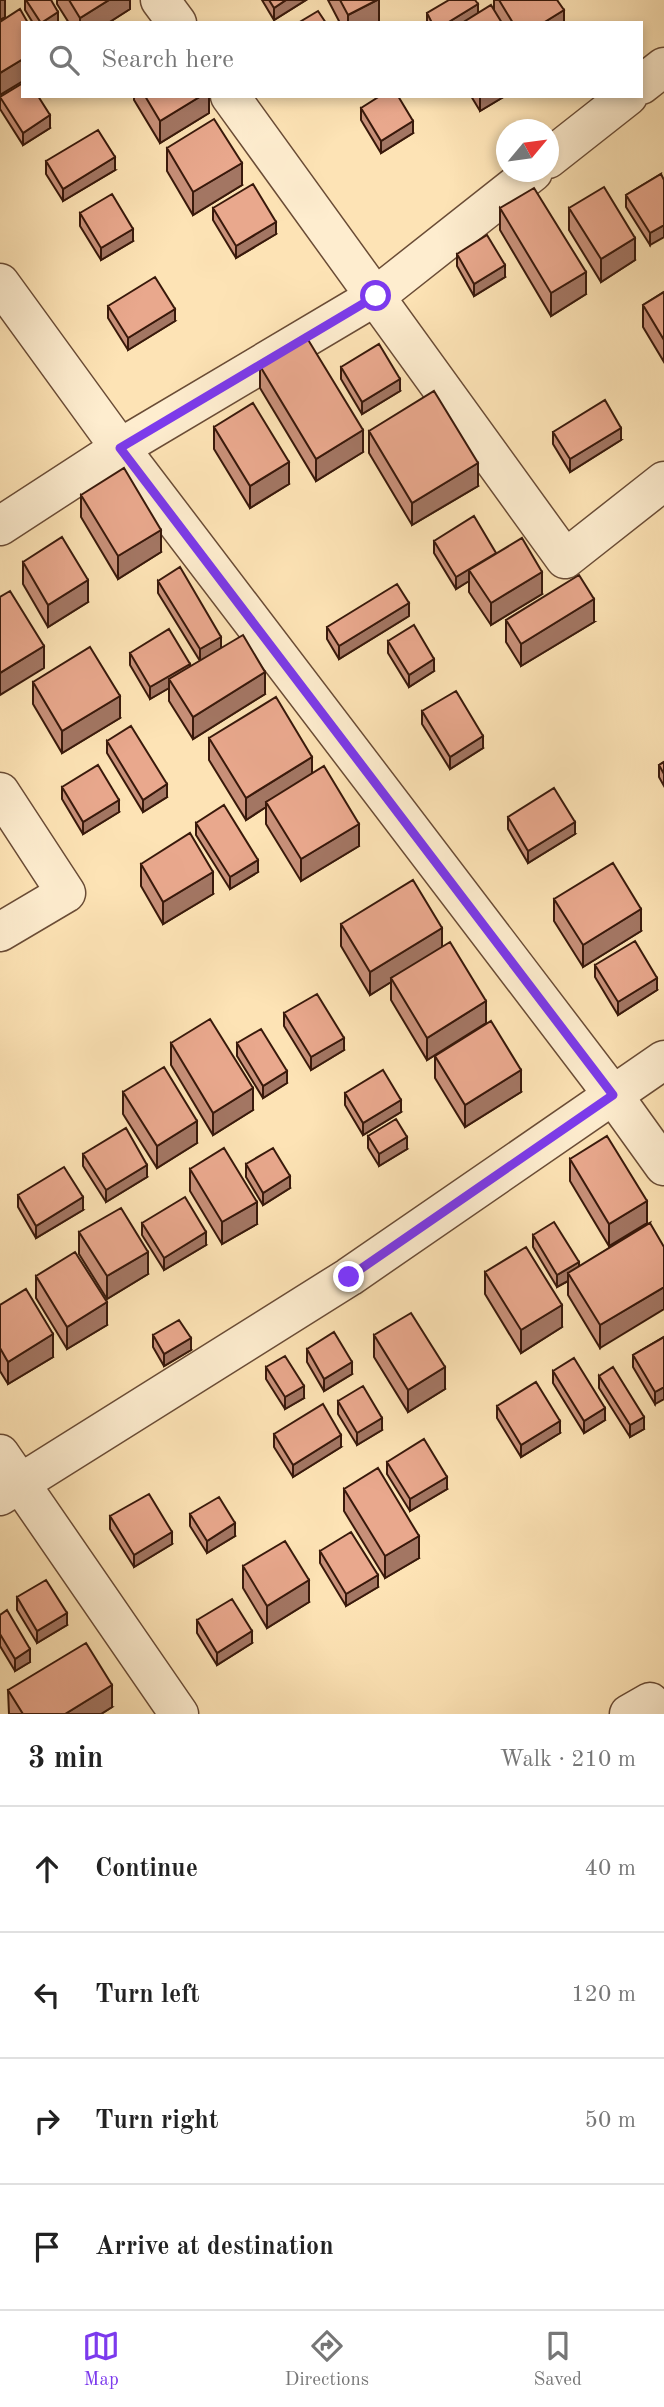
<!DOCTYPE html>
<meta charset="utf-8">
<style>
body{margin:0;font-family:"Old Standard TT",serif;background:#f6f6f6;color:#222}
.compass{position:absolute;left:496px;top:119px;width:63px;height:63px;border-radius:50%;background:#fff;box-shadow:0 4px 10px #0003;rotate:61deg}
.stop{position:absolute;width:21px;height:21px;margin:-16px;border:5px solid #7c3aed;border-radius:50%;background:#fff}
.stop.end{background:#7c3aed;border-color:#fff;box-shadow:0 2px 7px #0008}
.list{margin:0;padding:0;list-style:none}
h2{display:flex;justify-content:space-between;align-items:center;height:91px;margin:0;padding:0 28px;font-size:30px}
h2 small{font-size:23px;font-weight:400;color:#767676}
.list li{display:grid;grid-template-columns:46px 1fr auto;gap:21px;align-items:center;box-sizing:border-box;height:126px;padding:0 28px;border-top:2px solid #e0e0e0}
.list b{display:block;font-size:26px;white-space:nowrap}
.list em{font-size:23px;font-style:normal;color:#767676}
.icon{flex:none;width:38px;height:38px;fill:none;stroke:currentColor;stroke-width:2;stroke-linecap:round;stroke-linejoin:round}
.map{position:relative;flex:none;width:664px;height:1714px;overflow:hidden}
.search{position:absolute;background:#fff;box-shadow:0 4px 10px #0003;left:21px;right:21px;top:21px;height:77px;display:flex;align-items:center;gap:18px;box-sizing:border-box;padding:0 24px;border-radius:0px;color:#767676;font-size:26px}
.sheet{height:595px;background:#fff}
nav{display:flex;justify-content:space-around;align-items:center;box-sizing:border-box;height:98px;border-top:2px solid #e0e0e0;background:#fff;font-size:19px;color:#767676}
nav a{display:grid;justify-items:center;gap:4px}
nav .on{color:#7c3aed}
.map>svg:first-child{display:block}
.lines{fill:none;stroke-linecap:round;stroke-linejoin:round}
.minor-casing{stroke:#6a4c36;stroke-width:41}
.minor{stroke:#feedcf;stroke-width:38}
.wall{fill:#c89079;stroke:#39190b;stroke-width:2}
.shaded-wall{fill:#a37663;stroke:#39190b;stroke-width:2}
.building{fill:#e9a88d;stroke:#39190b;stroke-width:2}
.route{stroke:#7c3aed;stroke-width:9}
</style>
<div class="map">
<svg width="664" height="1714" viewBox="0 0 664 1714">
<rect width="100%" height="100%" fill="#fde3b5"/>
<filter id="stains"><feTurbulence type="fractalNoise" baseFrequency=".00286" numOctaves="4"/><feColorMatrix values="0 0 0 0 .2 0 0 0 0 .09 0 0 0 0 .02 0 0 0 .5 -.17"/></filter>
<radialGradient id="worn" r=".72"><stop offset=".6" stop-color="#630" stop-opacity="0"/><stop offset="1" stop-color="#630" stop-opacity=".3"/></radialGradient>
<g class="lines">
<defs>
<path id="minor" d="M160,0L177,23
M641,85L664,67
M230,96L565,559L664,481
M548,159L628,96
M0,283L120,448L613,1095L664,1166
M0,526L120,448L376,296L533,172
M0,792L66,893L0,932
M0,1454L179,1714
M0,1496L349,1277L664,1060
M629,1714L650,1702L659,1714"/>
</defs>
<use href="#minor" class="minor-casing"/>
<use href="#minor" class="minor"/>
</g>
<path class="wall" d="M25,0H51L58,23H33L25,10Z
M57,0H130V9L108,23H69L57,4Z
M262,0H306L274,20Z
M328,0H379V21L376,23H340Z
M494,0H557L564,23H427V13H478L494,10Z
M134,96H209V113L160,143L134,100Z
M471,96H505L480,111Z
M0,97L50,128L23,145L0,109Z
M361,108L413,133L381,153L361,120Z
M167,148L242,185L193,215L167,171Z
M46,161L115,170L63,201L46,174Z
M661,174L650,245L626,207V195Z
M213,208L276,234L236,258L213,220Z
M500,208L586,294L551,316L500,230Z
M569,208L635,260L601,282L569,230Z
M80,213L133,241L101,260L80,226Z
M457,254L505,277L474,296L457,266Z
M664,292V362L643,327V305Z
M108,306L175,321L128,350L108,318Z
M260,366L363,452L316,481L260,388Z
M341,367L400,391L362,414L341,379Z
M214,427L289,484L250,508L214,449Z
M369,431L478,486L412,525L369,453Z
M553,432L621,440L570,472L553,444Z
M81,495L161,552L118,579L81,517Z
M434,541L542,594L491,625L469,592V581L456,589L434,553Z
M23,562L88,602L48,627L23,584Z
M158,581L265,694L193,739L169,701V688L150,699L130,665V653L190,667L200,661L158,593Z
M409,616L339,659L327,639V627Z
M506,620L594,622L521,666L506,642Z
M388,641L434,671L409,687L388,653Z
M33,682L120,718L62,753L33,704Z
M422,711L483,748L450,769L422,724Z
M209,738L312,773L359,846L301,881L266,824V807L246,820L209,760Z
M107,741L167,797L143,812L107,753Z
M664,762V786L659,777V765Z
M62,787L119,812L83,834L62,799Z
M508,817L575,834L528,863L508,829Z
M196,823L258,872L230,889L196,835Z
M141,864L213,894L163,924L141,886Z
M554,899L641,931L583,967L554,921Z
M341,924L442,947L486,1023L427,1060L391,1000V982L370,995L341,946Z
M595,965L657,990L618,1015L595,977Z
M284,1013L344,1050L311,1070L284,1026Z
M171,1043L253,1110L213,1135L171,1065Z
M237,1043L287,1083L263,1098L237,1056Z
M435,1056L521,1092L465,1127L435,1078Z
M123,1092L197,1143L157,1168L123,1114Z
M345,1093L401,1112L363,1135L345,1105Z
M368,1136L407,1149L379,1166L368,1148Z
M83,1154L147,1177L106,1202L83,1166Z
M570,1159L647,1223L609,1246L570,1181Z
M246,1164L290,1188L263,1205L246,1177Z
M190,1169L257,1224L222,1244L190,1191Z
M18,1195L83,1210L36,1238L18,1207Z
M142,1223L206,1245L164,1270L142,1235Z
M650,1223L600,1348L568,1295V1281L557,1287L533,1247V1235L579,1267Z
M79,1232L148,1274L107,1299L79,1254Z
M485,1272L562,1327L521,1353L485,1294Z
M36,1276L107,1325L67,1349L36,1298Z
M0,1305L53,1357L8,1384L0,1371Z
M153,1335L191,1350L164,1366L153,1347Z
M374,1335L445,1389L408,1412L374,1357Z
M664,1337L655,1404L633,1367V1355Z
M307,1349L352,1374L324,1391L307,1362Z
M266,1367L304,1398L285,1409L266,1379Z
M553,1371L605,1420L584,1433L553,1383Z
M599,1376L644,1429L630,1437L599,1388Z
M338,1401L382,1430L357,1445L338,1414Z
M497,1406L560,1433L521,1457L497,1418Z
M274,1434L341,1447L293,1477L274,1447Z
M387,1462L447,1489L410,1511L387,1474Z
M344,1489L419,1558L385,1578L344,1511Z
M190,1514L235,1536L207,1553L190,1526Z
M110,1516L172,1544L134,1567L110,1529Z
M320,1551L378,1587L346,1606L320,1563Z
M243,1566L309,1602L267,1628L243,1588Z
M17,1597L67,1625L37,1643L17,1610Z
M0,1615L30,1662L15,1671L0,1646Z
M197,1620L252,1643L217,1665L197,1633Z
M8,1690L112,1707L101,1714H9Z"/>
<path class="shaded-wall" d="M0,0H5V17L0,20Z
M109,0H130V9L108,23H80V18Z
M286,0H306L274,20V8Z
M377,0H379V21L376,23H348V15Z
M478,4V16L467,23H447Z
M564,10V23H543Z
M58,12V23H41Z
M23,59V81L0,95V73Z
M201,96H209V113L160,143V121Z
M480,96H505L480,111Z
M50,115V128L23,145V133Z
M413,121V133L381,153V141Z
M115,157V170L63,201V189Z
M242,163V185L193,215V192Z
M276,222V234L236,258V246Z
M664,225V237L650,245V233Z
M133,229V241L101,260V248Z
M635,238V260L601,282V259Z
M505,265V277L474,296V284Z
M586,272V294L551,316V293Z
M175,309V321L128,350V338Z
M400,379V391L362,414V402Z
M621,428V440L570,472V459Z
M363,430V452L316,481V459Z
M289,462V484L250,508V486Z
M478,463V486L412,525V503Z
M161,530V552L118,579V556Z
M496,553L469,570V581L456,589V577Z
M542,572V594L491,625V603Z
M88,580V602L48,627V605Z
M594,599V622L521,666V644Z
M409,603V616L339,659V646Z
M221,637V649L200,661V649Z
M44,646V668L0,695V673Z
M434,659V671L409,687V675Z
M190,664V676L169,679V688L150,699V687Z
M265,672V694L193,739V717Z
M120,696V718L62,753V731Z
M483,736V748L450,769V757Z
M312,757V779L266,802V807L246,820V798Z
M167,784V797L143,812V800Z
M119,800V812L83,834V822Z
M575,822V834L528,863V851Z
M359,824V846L301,881V859Z
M258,860V872L230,889V877Z
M213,872V894L163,924V902Z
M641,909V931L583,967V945Z
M442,928V950L391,978V982L370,995V972Z
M657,978V990L618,1015V1002Z
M486,1001V1023L427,1060V1038Z
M344,1038V1050L311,1070V1057Z
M521,1070V1092L465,1127V1105Z
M287,1071V1083L263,1098V1086Z
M253,1088V1110L213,1135V1113Z
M401,1100V1112L363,1135V1123Z
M197,1121V1143L157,1168V1146Z
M407,1137V1149L379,1166V1154Z
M147,1165V1177L106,1202V1190Z
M290,1176V1188L263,1205V1193Z
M83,1197V1210L36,1238V1226Z
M647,1201V1223L609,1246V1224Z
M257,1202V1224L222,1244V1222Z
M206,1232V1245L164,1270V1258Z
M148,1252V1274L107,1299V1276Z
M579,1262V1275L568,1273V1281L557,1287V1275Z
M664,1287V1309L600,1348V1325Z
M107,1302V1325L67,1349V1327Z
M562,1305V1327L521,1353V1330Z
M53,1334V1357L8,1384V1362Z
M191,1338V1350L164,1366V1354Z
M352,1362V1374L324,1391V1379Z
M445,1367V1389L408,1412V1390Z
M304,1386V1398L285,1409V1397Z
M664,1387V1399L655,1404V1392Z
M605,1408V1420L584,1433V1421Z
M644,1417V1429L630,1437V1425Z
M382,1418V1430L357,1445V1433Z
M560,1421V1433L521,1457V1445Z
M341,1435V1447L293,1477V1465Z
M447,1477V1489L410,1511V1499Z
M235,1523V1536L207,1553V1541Z
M172,1532V1544L134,1567V1555Z
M419,1536V1558L385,1578V1556Z
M378,1575V1587L346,1606V1594Z
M309,1580V1602L267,1628V1606Z
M67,1613V1625L37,1643V1631Z
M252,1631V1643L217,1665V1653Z
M30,1649V1662L15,1671V1659Z
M112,1685V1707L101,1714H65Z"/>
<path class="building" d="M26,0H51L58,12L41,23Z
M69,0H109L80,18Z
M269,0H286L274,8Z
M340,0H377L348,15Z
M449,0H475L478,4L447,23H432L427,13Z
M499,0H557L564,10L543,23H513Z
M491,5L502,23H462Z
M20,9L28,23H23V59L0,73V22Z
M318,11L326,23H298Z
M23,83V96H38L50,115L23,133L0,97Z
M145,96H201L160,121Z
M380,96H398L413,121L381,141L361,108Z
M214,119L242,163L193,192L167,148Z
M98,130L115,157L63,189L46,161Z
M661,174L664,180V225L650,233L626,195Z
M253,184L276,222L236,246L213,208Z
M604,187L635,238L601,259L569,208Z
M534,188L586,272L551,293L500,208Z
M112,194L133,229L101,248L80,213Z
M487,235L505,265L474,284L457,254Z
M155,277L175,309L128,338L108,306Z
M664,292V340L643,305Z
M307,338L363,430L316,459L260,366Z
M379,344L400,379L362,402L341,367Z
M434,391L478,463L412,503L369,431Z
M605,400L621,428L570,459L553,432Z
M253,403L289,462L250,486L214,427Z
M124,468L161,530L118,556L81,495Z
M474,516L496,553L456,577L434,541Z
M62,537L88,580L48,605L23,562Z
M522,538L542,572L491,603L469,570Z
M180,567L221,637L200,649L158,581Z
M579,575L594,599L521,644L506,620Z
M397,584L409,603L339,646L327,627Z
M10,591L44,646L0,673V597Z
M414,625L434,659L409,675L388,641Z
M169,629L190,664L150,687L130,653Z
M243,635L265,672L193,717L169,679Z
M90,647L120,696L62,731L33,682Z
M456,691L483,736L450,757L422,711Z
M276,697L312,757L246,798L209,738Z
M131,726L167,784L143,800L107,741Z
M664,762V774L659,765Z
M98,765L119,800L83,822L62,787Z
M324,766L359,824L301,859L266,802Z
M554,788L575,822L528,851L508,817Z
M224,805L258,860L230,877L196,823Z
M190,833L213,872L163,902L141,864Z
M613,863L641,909L583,945L554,899Z
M413,880L442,928L370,972L341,924Z
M635,941L657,978L618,1002L595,965Z
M450,942L486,1001L427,1038L391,978Z
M317,994L344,1038L311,1057L284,1013Z
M210,1019L253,1088L213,1113L171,1043Z
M491,1021L521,1070L465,1105L435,1056Z
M261,1029L287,1071L263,1086L237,1043Z
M164,1067L197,1121L157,1146L123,1092Z
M383,1070L401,1100L363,1123L345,1093Z
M396,1119L407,1137L379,1154L368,1136Z
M126,1128L147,1165L106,1190L83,1154Z
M607,1136L647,1201L609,1224L570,1159Z
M224,1148L257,1202L222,1222L190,1169Z
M273,1148L290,1176L263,1193L246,1164Z
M64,1167L83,1197L36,1226L18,1195Z
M185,1197L206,1232L164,1258L142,1223Z
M121,1208L148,1252L107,1276L79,1232Z
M554,1222L579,1262L557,1275L533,1235Z
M650,1223L664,1247V1287L600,1325L568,1273Z
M526,1247L562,1305L521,1330L485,1272Z
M75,1252L107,1302L67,1327L36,1276Z
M26,1289L53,1334L8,1362L0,1348V1305Z
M411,1313L445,1367L408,1390L374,1335Z
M179,1320L191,1338L164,1354L153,1335Z
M334,1332L352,1362L324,1379L307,1349Z
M664,1337V1387L655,1392L633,1355Z
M285,1356L304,1386L285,1397L266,1367Z
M574,1358L605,1408L584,1421L553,1371Z
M613,1367L644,1417L630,1425L599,1376Z
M536,1382L560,1421L521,1445L497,1406Z
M363,1386L382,1418L357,1433L338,1401Z
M323,1404L341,1435L293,1465L274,1434Z
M424,1439L447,1477L410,1499L387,1462Z
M378,1468L419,1536L385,1556L344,1489Z
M149,1494L172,1532L134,1555L110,1516Z
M219,1497L235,1523L207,1541L190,1514Z
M351,1532L378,1575L346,1594L320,1551Z
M285,1541L309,1580L267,1606L243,1566Z
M46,1580L67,1613L37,1631L17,1597Z
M232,1599L252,1631L217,1653L197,1620Z
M7,1610L30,1649L15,1659L0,1634V1615Z
M86,1643L112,1685L65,1714H23L8,1690Z"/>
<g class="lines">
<path class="route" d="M349,1277L613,1095L120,448L376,296"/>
</g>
<rect width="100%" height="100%" filter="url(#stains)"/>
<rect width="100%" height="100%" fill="url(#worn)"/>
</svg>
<svg class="compass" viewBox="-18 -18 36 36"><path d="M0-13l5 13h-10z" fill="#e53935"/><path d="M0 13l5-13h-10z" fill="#767676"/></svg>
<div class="stop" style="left:376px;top:296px"></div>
<div class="stop end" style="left:349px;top:1277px"></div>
<div class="search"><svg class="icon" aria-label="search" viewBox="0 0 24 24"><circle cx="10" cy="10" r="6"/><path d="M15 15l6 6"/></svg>Search here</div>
</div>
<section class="sheet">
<h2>3 min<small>Walk · 210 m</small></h2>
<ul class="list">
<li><svg class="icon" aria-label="ahead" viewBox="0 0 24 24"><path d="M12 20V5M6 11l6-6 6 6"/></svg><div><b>Continue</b></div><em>40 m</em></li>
<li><svg class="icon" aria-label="left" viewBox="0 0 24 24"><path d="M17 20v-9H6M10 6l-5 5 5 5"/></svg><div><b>Turn left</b></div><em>120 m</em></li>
<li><svg class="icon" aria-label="right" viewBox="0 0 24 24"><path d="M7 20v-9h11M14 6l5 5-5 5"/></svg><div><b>Turn right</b></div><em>50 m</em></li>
<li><svg class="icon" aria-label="arrive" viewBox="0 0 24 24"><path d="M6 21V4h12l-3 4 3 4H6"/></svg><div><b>Arrive at destination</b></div></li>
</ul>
</section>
<nav>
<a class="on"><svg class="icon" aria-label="map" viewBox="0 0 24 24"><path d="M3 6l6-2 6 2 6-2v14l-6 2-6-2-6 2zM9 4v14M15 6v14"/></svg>Map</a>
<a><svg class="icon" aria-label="directions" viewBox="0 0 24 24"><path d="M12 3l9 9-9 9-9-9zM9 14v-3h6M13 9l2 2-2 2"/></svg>Directions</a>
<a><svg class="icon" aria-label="saved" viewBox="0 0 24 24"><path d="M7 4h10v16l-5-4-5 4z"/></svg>Saved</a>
</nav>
